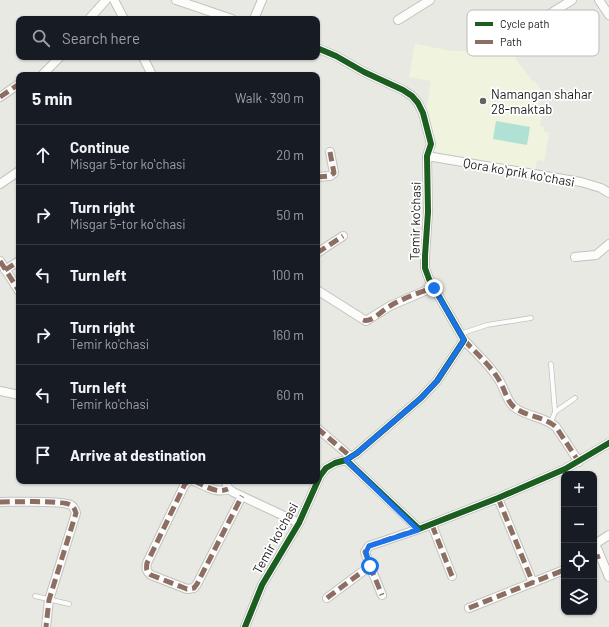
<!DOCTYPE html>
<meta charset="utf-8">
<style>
body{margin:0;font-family:Barlow,sans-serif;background:#242831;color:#f1f3f6}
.controls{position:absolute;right:12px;bottom:12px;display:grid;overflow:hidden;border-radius:8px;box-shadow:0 1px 3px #0004}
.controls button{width:36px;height:36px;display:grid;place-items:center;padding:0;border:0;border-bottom:1px solid #363941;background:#171b24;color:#f1f3f6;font:20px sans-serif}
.stop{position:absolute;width:12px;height:12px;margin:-9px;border:3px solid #1a73e8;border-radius:50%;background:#fff}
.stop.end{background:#1a73e8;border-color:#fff;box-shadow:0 1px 4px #0008}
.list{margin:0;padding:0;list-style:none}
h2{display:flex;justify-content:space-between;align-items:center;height:52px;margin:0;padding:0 16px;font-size:17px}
h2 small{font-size:13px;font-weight:400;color:#9ea1a6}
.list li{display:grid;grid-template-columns:26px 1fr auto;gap:12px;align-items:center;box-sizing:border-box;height:60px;padding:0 16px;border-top:1px solid #363941}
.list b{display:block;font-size:15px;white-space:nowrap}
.list p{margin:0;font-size:13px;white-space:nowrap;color:#9ea1a6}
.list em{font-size:13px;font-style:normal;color:#9ea1a6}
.icon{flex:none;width:22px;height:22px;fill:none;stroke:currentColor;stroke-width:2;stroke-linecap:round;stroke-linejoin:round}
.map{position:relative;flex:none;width:609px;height:627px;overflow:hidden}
.search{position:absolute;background:#171b24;box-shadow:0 1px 3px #0004;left:16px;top:16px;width:304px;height:44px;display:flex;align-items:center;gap:10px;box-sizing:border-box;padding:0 14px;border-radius:8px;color:#9ea1a6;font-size:15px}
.panel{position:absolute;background:#171b24;box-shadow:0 1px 3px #0004;left:16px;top:72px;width:304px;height:412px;border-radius:8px}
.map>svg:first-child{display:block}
.education{fill:#f0f4de}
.pitch{fill:#b1e0d5}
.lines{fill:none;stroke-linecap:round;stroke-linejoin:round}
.lane-casing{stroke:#c2c2c0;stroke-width:5.5}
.street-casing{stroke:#c2c2c0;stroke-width:10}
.lane{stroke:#fcfcfb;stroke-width:4}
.street{stroke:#fcfcfb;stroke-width:8}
.quiet{stroke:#8d6e63;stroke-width:5;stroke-dasharray:10 5;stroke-linecap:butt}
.cycleway-casing{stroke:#fff;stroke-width:8}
.cycleway{stroke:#1b5e20;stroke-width:6}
.route{stroke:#1a73e8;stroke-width:5}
.poi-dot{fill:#636361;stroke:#fff;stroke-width:1.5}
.labels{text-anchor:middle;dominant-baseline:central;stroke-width:3.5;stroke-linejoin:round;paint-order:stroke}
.poi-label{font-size:13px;fill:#1b1b1b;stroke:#fff;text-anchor:start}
.street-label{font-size:13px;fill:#1b1b1b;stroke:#fff}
.key{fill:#fff;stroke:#bbb;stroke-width:1}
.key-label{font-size:11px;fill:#1b1b1b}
</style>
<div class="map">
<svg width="609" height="627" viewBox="0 0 609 627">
<rect width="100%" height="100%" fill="#e9e9e4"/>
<path class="education" d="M415,44L452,51H469L509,47L517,57L515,58L532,81L534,80L541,90L537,113L542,114L540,126L544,127V132L549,133L544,161L537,160L535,171L432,152L426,113L431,81L409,77Z"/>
<path class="pitch" d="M496,121L530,127L527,145L493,139Z"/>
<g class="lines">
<defs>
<path id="lane" d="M460,334L487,325L531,318
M551,364L555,412L551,422
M555,412L575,398
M35,596L69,604"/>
<path id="street" d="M114,0L124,19
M176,0L232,19
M599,0L609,15
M89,19L106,0
M254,19L262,0
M398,20L430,0
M508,40L572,0
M143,57L152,75
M42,75L60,57
M0,97L19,84
M427,156L581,182L601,188L609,193
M317,177L330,176L334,173L330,152
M0,184L19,171
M317,253L343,236
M575,257L596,255L609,244
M0,261L19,291
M5,270L19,261
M317,290L366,321L390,306L434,287
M464,340C476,353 490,365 499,380C505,389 506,400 514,407C526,417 544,416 556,427L579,462
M0,391L19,395
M317,428L351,457
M346,460L419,529L498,498L565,469L609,443
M189,481L185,484L147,563C146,569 146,571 151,575L187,589L194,588L197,584L242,496
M194,481C206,486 216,494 228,489
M227,481C226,487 228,489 233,492L299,523
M498,498L533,583
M0,502C13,502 62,500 71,505C74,507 75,510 76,513L49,600L46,627
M432,525L452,576
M594,541L609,577
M595,544L609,535
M370,566L382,595
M327,598L370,566L365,552L369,546L419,529
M469,608L564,570
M245,627L262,585L299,523L320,476L326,468L335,463L346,460L357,453L421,398L437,381L464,340L429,279L425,268V256L428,212L427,156L431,144L423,113L418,103L412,96L403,90L364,72L336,56L317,48"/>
</defs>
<use href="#lane" class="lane-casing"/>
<use href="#street" class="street-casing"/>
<use href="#lane" class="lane"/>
<use href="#street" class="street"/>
<path class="quiet" d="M0,97L19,84
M317,177L330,176L334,173L330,152
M317,253L343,236
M0,261L19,291
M5,270L19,261
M363,320C372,323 382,310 390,306C403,298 419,293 434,287
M464,340C476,353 490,365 499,380C505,389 506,400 514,407C526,417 544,416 556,427L579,462
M317,428L351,457
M189,481L185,484L147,563C146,569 146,571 151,575L187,589L194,588L197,584L242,496
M194,481C206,486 216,494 228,489
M498,498L533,583
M0,502C13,502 62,500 71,505C74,507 75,510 76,513L49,600L46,627
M432,525L452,576
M594,558L600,556
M370,566L382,595
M327,598L370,566L365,552L369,546L419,529
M469,608L564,570"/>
<defs>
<path id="cycleway" d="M346,460L419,529L498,498L565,469L609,443
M245,627L262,585L299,523L320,476L326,468L335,463L346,460L357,453L421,398L437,381L464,340L429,279L425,268V256L428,212L427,156L431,144L423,113L418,103L412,96L403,90L364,72L336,56L317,48"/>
</defs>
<use href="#cycleway" class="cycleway-casing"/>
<use href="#cycleway" class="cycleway"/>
</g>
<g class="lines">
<path class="route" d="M370,566L366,552L369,546L418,530L346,460L357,453L421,398L437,381L464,340L434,288"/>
</g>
<circle class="poi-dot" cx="483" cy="101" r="4"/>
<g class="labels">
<g class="poi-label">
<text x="491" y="94">Namangan shahar<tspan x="491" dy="15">28-maktab</tspan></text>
</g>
<g class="street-label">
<text transform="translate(519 172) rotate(10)">Qora koʻprik koʻchasi</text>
<text transform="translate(415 221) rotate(-89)">Temir ko'chasi</text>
<text transform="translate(275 538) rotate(-61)">Temir ko'chasi</text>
</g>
</g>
<rect x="467" y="10" width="132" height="46" rx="6" class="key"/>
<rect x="475" y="22" width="18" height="4" fill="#1b5e20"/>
<rect x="475" y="40" width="18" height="4" fill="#8d6e63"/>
<g class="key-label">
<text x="500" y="28">Cycle path</text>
<text x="500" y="46">Path</text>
</g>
</svg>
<div class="controls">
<button>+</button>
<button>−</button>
<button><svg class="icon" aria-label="locate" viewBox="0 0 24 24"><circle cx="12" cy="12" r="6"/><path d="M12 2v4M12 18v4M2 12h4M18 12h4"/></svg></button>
<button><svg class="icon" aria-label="layers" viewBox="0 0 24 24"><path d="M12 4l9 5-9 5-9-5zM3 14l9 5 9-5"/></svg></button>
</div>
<div class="stop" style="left:370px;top:566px"></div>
<div class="stop end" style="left:434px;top:288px"></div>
<div class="search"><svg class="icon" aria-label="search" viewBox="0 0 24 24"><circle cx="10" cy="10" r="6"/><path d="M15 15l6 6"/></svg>Search here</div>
<section class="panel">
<h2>5 min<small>Walk · 390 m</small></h2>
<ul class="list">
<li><svg class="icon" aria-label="ahead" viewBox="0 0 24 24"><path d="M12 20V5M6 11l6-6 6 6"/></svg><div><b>Continue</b><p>Misgar 5-tor koʻchasi</p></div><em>20 m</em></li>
<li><svg class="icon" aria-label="right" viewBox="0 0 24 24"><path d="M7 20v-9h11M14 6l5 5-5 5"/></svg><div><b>Turn right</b><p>Misgar 5-tor koʻchasi</p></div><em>50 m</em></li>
<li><svg class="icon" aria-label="left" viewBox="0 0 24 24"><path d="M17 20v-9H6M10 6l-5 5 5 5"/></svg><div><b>Turn left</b></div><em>100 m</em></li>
<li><svg class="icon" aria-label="right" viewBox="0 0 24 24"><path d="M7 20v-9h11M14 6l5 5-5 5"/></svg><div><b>Turn right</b><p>Temir ko'chasi</p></div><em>160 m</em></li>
<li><svg class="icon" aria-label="left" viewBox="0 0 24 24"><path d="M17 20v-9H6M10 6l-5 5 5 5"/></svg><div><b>Turn left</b><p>Temir ko'chasi</p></div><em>60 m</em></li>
<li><svg class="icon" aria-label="arrive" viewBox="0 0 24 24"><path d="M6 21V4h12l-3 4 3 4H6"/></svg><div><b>Arrive at destination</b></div></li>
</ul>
</section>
</div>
